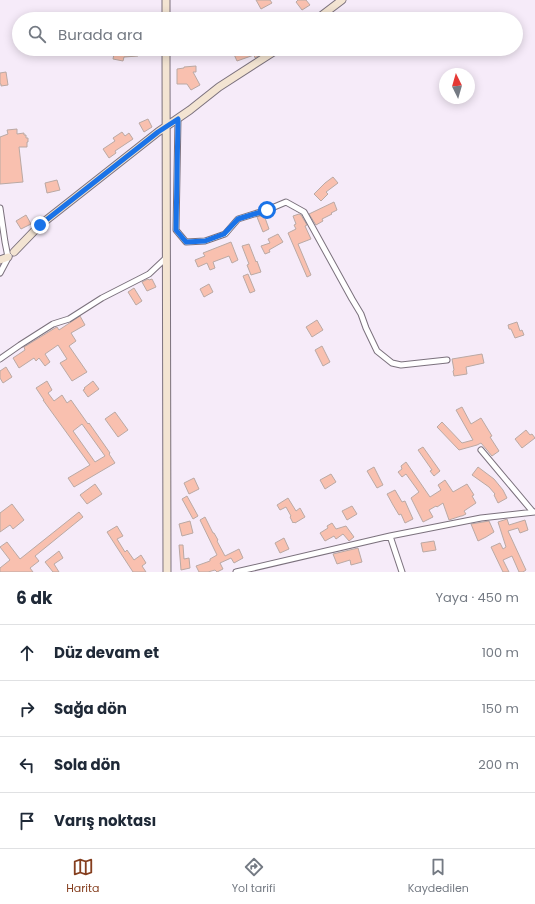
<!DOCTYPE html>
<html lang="tr">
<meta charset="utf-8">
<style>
body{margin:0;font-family:Poppins,sans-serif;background:#f2f2f3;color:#1f2937}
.compass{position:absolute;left:439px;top:68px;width:36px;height:36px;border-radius:50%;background:#fff;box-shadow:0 2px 10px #0003;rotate:355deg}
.stop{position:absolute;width:12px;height:12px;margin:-9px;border:3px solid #1a73e8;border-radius:50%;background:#fff}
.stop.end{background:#1a73e8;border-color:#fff;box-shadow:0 1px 4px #0008}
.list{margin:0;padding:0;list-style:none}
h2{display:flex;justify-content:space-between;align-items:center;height:52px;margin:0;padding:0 16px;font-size:17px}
h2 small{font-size:13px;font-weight:400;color:#747a83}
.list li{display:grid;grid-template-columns:26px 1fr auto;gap:12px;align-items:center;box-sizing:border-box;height:56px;padding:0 16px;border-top:1px solid #e0e1e3}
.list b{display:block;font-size:15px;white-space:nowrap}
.list em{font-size:13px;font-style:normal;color:#747a83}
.icon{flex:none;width:22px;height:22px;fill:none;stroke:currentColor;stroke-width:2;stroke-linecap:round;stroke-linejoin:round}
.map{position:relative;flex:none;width:535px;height:572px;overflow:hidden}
.search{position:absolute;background:#fff;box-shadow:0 2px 10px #0003;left:12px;right:12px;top:12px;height:44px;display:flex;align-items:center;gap:10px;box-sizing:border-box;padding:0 14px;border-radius:22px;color:#747a83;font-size:15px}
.sheet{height:276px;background:#fff}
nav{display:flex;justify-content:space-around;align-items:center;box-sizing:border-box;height:56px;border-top:1px solid #e0e1e3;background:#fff;font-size:11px;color:#747a83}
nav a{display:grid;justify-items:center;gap:2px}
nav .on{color:#853e1e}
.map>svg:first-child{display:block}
.building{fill:#f9c0af;stroke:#baa9a4;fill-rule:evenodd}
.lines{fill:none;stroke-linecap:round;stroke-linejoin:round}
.street-casing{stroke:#7b717d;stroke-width:7}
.secondary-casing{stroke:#7b717d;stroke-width:9}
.street{stroke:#fff;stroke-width:5}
.secondary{stroke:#f3e4d2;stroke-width:7}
.route{stroke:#1a73e8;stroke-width:5}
</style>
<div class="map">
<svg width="535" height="572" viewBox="0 0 535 572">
<rect width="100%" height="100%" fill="#f6ebf9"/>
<path class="building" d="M256,0H270L272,3L261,9Z
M298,0H306L310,5L302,10L296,2Z
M115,49L128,52V49H138V56L124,57L123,61L113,59Z
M236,49H259L261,54L255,58L254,55L237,61L232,50Z
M196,66V72H193L200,85L191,90L187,84H177V69L184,68V67Z
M6,72L8,85L1,86V84H0V73Z
M148,119L152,127L144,132L139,123Z
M17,129V134L24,133V135H26V138H28V142H27V147H19L23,182L0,184V137L8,134L7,130Z
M122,132L125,136L129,133L133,139L115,151L116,153L109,158L103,149L115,141L113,138Z
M333,177L338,183L326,192L328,194L321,201L314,194L325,183Z
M57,180L60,190L47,193L45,183Z
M334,202L337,210L331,213L332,214L322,219L323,221L316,225L309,214Z
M299,214L301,215L307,225L305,226L311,239L298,244L311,275L307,277L288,233L296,229L294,225L296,224L293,216Z
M26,215L31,224L21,229L16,221Z
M264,215L269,229L263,232L257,217Z
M278,234L283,242L269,250L270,252L265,254L261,246L270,243L268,239Z
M231,242L238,260L232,263L229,256L213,262L215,268L210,270L207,263L198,267L195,260L205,256L203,253Z
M249,244L256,262L257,261L261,272L251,275L247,265L249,264L242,246Z
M248,274L255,291L250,293L243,276Z
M148,279L149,280L152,279L156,287L147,291L142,282Z
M209,284L213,292L204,297L200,289Z
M134,288L142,301L136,305L128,292Z
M80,316L85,325L71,333L76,341L69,346L87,372L72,381L60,363L67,359L58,345L45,354L50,362L45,366L39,358L36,361L34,358L19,368L13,358L25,350L24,347L55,328L57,327L59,330Z
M317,320L323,330L312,337L306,327Z
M517,322L520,331L522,330L524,335L515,338L511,329H509L508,325Z
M322,346L330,362L323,366L315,350Z
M482,354L484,363L466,367L467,374L454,376L453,371L454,370L452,359Z
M6,367L12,377L3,383L0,378V371Z
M47,381L52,390L48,393L54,401L62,395L67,403L71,400L88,424L89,423L110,453L109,454L115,463L74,487L68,478L90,465L43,400H44L36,388ZM82,424L105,456L95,462L73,431Z
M93,381L99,389L88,397L83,390L85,389L84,388Z
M462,407L471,424L481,418L492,436L490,437L499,451L492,456L481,443L477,445L459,450L437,427L442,422L462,443L473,440L456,410Z
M115,412L128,430L118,437L105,419Z
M526,430L530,435L532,434L535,438L522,448L515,439Z
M423,447L440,471L434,476L430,471L432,470L418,450Z
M406,462L430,497L441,490L438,485L445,480L453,492L467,484L474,495L472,496L476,503L464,511L466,514L462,516H461L449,520L443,503L437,507L436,506L429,510L433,517L423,522L411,498L419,492L406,474L402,477L398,472L402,469L401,466Z
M374,467L383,485L377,488L367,471Z
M478,467L494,479L503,490L507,498L498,503L494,495L495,494L489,487L472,475Z
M331,474L336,482L325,489L320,480Z
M194,478L199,489L189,494L184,483Z
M95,484L102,494L87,504L80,495Z
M395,490L402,502L405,501L413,519L405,523L401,514L399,515L393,505L387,494Z
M187,496L198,516L193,519L182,499Z
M288,498L296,511L300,508L305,517L295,523L294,522L293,523L290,517L291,516L286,507L280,510L277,505Z
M12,504L24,520L13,529L10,525L0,532V513Z
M352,506L357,514L347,520L342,511Z
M79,512L83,517L35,556L39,561L30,568L33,572H0V568L10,560L0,547L7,542L20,559Z
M205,517L213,533H214L218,540L217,541L225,556L239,549L243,558L234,563L231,558L220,563L223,569L217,572L215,570L208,572H199L196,566L210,561V559L217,555L200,520Z
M507,519L509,525L525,520L528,530L520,533L518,528L508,531L526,570L523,572H519L512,556L503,560L509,572H503L491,547L500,543L503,549L506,547L498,522Z
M190,521L193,533L182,536L179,524Z
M489,521L494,532L486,537L478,541L471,524Z
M332,523L336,529L346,526L354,537L349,541L343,534L336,539L334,536L325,541L320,533L328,528L327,526Z
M117,526L123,536L117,539L125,552L127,550L134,560L141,555L146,563L142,566L146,572H133L116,546L107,532Z
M284,538L289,549L280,553L275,543Z
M434,541L436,550L423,552L421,543Z
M179,545H183L184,559L189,558L190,568L181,570Z
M358,548L362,562L351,565L350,560L337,564L333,554Z
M59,551L63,558L54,564L59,572H53L45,562Z"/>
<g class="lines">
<defs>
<path id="street" d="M178,119L176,230L186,242L205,241L225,234L238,219L267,210L286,202L304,212L352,299L361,314L366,328L377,351L392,363L401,365L447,360
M0,208L5,242L8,257
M0,273L9,256
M0,359L20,345L53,324L69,319L102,298L149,274L166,258
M481,450L533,512
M390,536L402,572
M236,572L390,536L481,518L535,512"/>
<path id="secondary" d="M166,0V19
M317,19L342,0
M166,49L167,572
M14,252L40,225L158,132L190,110L219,87L278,49
M0,260L8,257"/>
</defs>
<use href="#street" class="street-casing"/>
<use href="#secondary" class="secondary-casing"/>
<use href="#street" class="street"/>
<use href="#secondary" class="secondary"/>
</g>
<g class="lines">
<path class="route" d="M40,225L158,132L178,119L176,230L186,242L205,241L224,234L238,219L267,210"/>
</g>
</svg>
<svg class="compass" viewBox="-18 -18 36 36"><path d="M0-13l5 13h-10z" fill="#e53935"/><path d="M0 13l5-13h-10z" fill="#747a83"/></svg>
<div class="stop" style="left:267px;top:210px"></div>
<div class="stop end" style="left:40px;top:225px"></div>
<div class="search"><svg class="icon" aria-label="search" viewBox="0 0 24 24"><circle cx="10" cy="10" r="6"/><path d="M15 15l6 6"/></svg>Burada ara</div>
</div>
<section class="sheet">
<h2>6 dk<small>Yaya · 450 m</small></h2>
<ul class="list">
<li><svg class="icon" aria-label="ahead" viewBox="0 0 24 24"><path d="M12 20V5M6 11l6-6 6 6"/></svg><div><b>Düz devam et</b></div><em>100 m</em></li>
<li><svg class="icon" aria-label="right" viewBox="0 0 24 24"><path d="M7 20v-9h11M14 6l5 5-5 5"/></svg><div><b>Sağa dön</b></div><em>150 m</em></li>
<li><svg class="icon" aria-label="left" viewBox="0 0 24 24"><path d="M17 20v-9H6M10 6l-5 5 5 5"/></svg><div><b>Sola dön</b></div><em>200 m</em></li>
<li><svg class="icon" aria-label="arrive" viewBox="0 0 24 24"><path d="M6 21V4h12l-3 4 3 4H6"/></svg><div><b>Varış noktası</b></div></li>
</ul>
</section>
<nav>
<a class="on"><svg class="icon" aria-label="map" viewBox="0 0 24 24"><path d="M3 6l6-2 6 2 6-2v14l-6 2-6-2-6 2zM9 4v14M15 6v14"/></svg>Harita</a>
<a><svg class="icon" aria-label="directions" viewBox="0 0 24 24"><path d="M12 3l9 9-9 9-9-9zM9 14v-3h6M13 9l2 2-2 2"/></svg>Yol tarifi</a>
<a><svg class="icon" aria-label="saved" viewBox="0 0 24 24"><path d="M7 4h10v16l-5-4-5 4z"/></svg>Kaydedilen</a>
</nav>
